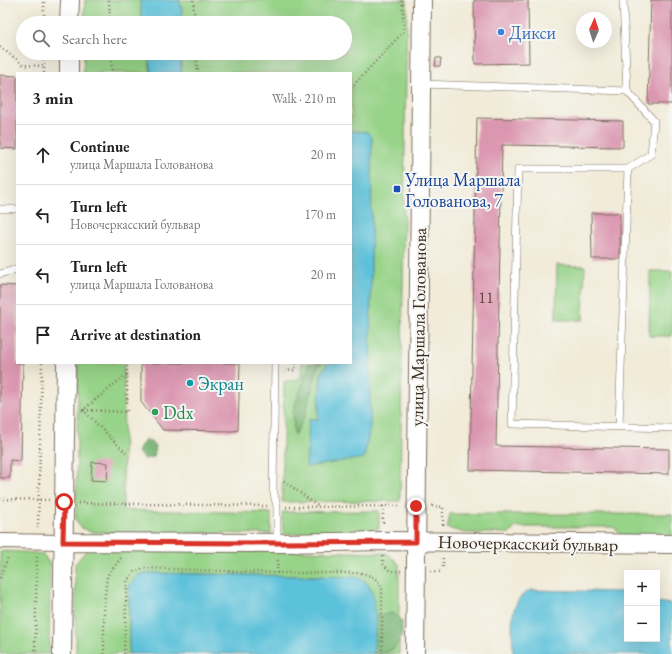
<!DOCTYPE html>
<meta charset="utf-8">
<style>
body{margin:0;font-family:"EB Garamond",serif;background:#f2f2f2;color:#222}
.controls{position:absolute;right:12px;bottom:12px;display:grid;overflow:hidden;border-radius:0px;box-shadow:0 4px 16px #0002}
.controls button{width:36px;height:36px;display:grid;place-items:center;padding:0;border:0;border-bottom:1px solid #e0e0e0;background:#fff;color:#222;font:20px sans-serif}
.compass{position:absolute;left:576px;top:12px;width:36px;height:36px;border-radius:50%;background:#fff;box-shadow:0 4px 16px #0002;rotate:3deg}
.stop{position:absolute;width:12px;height:12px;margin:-9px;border:3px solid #d93025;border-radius:50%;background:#fff}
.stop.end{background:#d93025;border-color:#fff;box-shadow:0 1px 4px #0008}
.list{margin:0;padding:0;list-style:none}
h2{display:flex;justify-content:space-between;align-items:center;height:52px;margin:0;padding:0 16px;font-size:17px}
h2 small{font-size:13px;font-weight:400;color:#767676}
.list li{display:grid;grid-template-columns:26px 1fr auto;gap:12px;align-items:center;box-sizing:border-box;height:60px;padding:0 16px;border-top:1px solid #e0e0e0}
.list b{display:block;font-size:15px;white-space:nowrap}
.list p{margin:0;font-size:13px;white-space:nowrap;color:#767676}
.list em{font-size:13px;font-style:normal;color:#767676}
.icon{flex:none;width:22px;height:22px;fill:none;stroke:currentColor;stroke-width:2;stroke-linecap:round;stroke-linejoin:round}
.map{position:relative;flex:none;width:672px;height:654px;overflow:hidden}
.search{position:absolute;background:#fff;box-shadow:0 4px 16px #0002;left:16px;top:16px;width:336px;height:44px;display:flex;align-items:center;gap:10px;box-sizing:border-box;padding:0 14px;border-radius:22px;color:#767676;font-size:15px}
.panel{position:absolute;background:#fff;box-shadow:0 4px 16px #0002;left:16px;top:72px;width:336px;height:292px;border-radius:0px}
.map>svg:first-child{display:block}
.green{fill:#97d388;stroke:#697e53}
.forest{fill:#79b574;stroke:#5a7049}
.water{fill:#5cc1da;stroke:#4c767c}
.building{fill:#db97b0}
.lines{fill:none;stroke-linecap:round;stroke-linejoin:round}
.service-casing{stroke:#7b6e5f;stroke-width:8}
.minor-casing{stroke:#7b6e5f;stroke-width:16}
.tertiary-casing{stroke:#7b6e5f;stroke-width:20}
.path{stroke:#7b6e5f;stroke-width:2.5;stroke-dasharray:1 3;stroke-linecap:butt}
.service{stroke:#fff;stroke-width:7}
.minor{stroke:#fff;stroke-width:14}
.tertiary{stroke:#fff;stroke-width:18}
.route{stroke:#d93025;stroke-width:5}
.shop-dot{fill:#3f7fe0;stroke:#f6f6f2;stroke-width:1.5}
.transit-dot{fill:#1a4fb4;stroke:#f6f6f2;stroke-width:1.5}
.culture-dot{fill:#0f9aa8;stroke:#f6f6f2;stroke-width:1.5}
.leisure-dot{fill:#2e9e5b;stroke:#f6f6f2;stroke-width:1.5}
.labels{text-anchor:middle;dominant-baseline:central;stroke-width:4;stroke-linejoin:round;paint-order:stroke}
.number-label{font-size:16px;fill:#634542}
.shop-label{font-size:18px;fill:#366cbe;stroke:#f6f6f2;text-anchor:start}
.transit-label{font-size:18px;fill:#164399;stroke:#f6f6f2;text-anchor:start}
.street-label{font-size:18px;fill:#3b2a1e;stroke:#f6f6f2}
.culture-label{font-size:18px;fill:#0d838f;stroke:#f6f6f2;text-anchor:start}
.leisure-label{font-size:18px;fill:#27864d;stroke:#f6f6f2;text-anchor:start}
</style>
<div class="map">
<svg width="672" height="654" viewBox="0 0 672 654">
<rect width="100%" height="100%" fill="#f6f6f2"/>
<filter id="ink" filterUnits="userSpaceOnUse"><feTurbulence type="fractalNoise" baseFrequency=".025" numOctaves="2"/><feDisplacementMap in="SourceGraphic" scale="8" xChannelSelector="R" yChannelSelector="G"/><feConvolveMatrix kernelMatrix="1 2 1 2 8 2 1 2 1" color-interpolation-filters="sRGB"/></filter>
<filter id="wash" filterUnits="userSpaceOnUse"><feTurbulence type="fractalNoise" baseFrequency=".012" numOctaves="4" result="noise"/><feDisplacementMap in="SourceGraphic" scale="16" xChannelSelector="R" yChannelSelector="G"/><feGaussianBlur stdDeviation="0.9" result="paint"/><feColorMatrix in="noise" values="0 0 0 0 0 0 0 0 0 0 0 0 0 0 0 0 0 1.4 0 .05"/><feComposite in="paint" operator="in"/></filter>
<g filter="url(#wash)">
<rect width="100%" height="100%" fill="#f1ebd8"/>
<path class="green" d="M85,0H140L142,23H84Z
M179,0H407L400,501L282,502L284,382L301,378L302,363H328L321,374L318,419H309L364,458L367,132L351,131V73H181V53H345V23H182V10Z
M84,53H148L151,73H83Z
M557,265L585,266L583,320H556Z
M650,271H672V336H649Z
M78,363H124L123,510L271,513V534L90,532L82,528L76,520Z
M379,511V528L373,533L283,534L282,512Z
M450,514H672V535L621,536L614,527H516L510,533H465L447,528Z
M90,546L387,553L399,564V654H373L375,632L365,581L355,577L150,573L138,575L129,586V654H76L75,564Z
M0,551L24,552L43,554L50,565L49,654H0Z"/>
<path class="forest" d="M310,363H322L317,368L305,417L294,435L293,411Z
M146,439L156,446L154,457L144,459L137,451Z
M392,613L402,621V635L394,649L380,654L369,651V618Z"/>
<path class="water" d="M140,0H179L182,10V23H142Z
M148,53H181V73H151Z
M351,131L367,132L372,137L370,427L364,458L306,467L309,419H318L321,374L328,363H351Z
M150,573L355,577C358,578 362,579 364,581C380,591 375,637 373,654H129V586L138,575Z
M531,590L627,592V639H657V602L672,604V654H513C513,632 506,600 531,590Z"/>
<g id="blocks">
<path class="building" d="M474,0H528L529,63L475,64Z
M651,0H672V104H648Z
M436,58H441L440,66H435Z
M0,75L17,76V149L0,148Z
M477,118L623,121V147L502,145L496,446L669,449V474L470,470Z
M591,213H620V259H592Z
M0,285L17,286V363H23L21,461L10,460V478H0Z
M141,363H240L238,430L234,431L163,430L141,402Z
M92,462L108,463L107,481L91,480Z"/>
</g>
</g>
<g filter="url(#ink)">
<use href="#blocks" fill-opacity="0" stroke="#7b6e5f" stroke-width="1"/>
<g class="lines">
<defs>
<path id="service" d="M421,84L627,91L623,0
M627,91L654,121L651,154L628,169H518L512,424L672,428
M0,209H17
M0,274L17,269
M275,363L273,489L277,507V542
M619,426L628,169"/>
<path id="minor" d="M0,541L63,542"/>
<path id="tertiary" d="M69,23L70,0
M69,73V53
M63,542L282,543L383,541L672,544
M62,654L66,363
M415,654L422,0"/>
</defs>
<use href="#service" class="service-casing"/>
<use href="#minor" class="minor-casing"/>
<use href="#tertiary" class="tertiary-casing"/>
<path class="path" d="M109,0L110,23
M193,0L195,23
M44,23V0
M0,47L24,65L44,66
M111,53L112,73
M196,53L198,73
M44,73V53
M351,88L404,31L402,0
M285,371L295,370L296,363
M84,410L127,412V363
M126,453L83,410L127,374
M284,481L318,506
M0,499L49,500
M78,503L267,506
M383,506V526
M432,506L443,507V527
M286,507L400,506
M38,528L42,363
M383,556V564L390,571H402
M443,567V557
M431,571L441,572
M277,573L278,557
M0,578L8,557
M35,654L37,555
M104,654V605L107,576L121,558
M124,654L127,581L134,572L143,568L277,573H360C371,575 377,578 382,588V654"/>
<use href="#service" class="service"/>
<use href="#minor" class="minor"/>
<use href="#tertiary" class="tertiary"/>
</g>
</g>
<g class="lines" filter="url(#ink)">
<path class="route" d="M64,502L63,542L282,543L416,542V506"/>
</g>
<circle class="shop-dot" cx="501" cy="32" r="4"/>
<rect class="transit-dot" x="393" y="185" width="8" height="8" rx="2"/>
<circle class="culture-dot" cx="190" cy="383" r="4"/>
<circle class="leisure-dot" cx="155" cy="412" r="4"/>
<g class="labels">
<g class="number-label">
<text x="486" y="297">11</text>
</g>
<g class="shop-label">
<text x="509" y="32">Дикси</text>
</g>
<g class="transit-label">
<text x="405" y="179">Улица Маршала<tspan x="405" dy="21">Голованова, 7</tspan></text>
</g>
<g class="street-label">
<text transform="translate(418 327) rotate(-89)">улица Маршала Голованова</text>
<text transform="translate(528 543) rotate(1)">Новочеркасский бульвар</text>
</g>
<g class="culture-label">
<text x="198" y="383">Экран</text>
</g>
<g class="leisure-label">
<text x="163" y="412">Ddx</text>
</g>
</g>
</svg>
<div class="controls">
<button>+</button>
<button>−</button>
</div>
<svg class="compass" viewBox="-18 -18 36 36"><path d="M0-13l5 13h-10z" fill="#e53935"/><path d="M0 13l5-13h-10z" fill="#767676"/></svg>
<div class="stop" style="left:64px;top:502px"></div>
<div class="stop end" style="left:416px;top:506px"></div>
<div class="search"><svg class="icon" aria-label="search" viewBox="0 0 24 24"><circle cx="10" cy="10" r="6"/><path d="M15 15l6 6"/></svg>Search here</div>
<section class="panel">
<h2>3 min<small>Walk · 210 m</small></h2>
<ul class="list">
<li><svg class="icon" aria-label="ahead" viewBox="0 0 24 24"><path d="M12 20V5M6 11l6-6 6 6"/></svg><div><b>Continue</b><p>улица Маршала Голованова</p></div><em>20 m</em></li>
<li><svg class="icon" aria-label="left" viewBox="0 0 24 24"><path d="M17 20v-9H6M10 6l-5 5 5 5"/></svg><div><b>Turn left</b><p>Новочеркасский бульвар</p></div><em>170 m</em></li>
<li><svg class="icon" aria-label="left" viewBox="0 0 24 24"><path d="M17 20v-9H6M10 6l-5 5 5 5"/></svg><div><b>Turn left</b><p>улица Маршала Голованова</p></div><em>20 m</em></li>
<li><svg class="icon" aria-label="arrive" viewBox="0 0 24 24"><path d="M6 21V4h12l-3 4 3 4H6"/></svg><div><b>Arrive at destination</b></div></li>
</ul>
</section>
</div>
